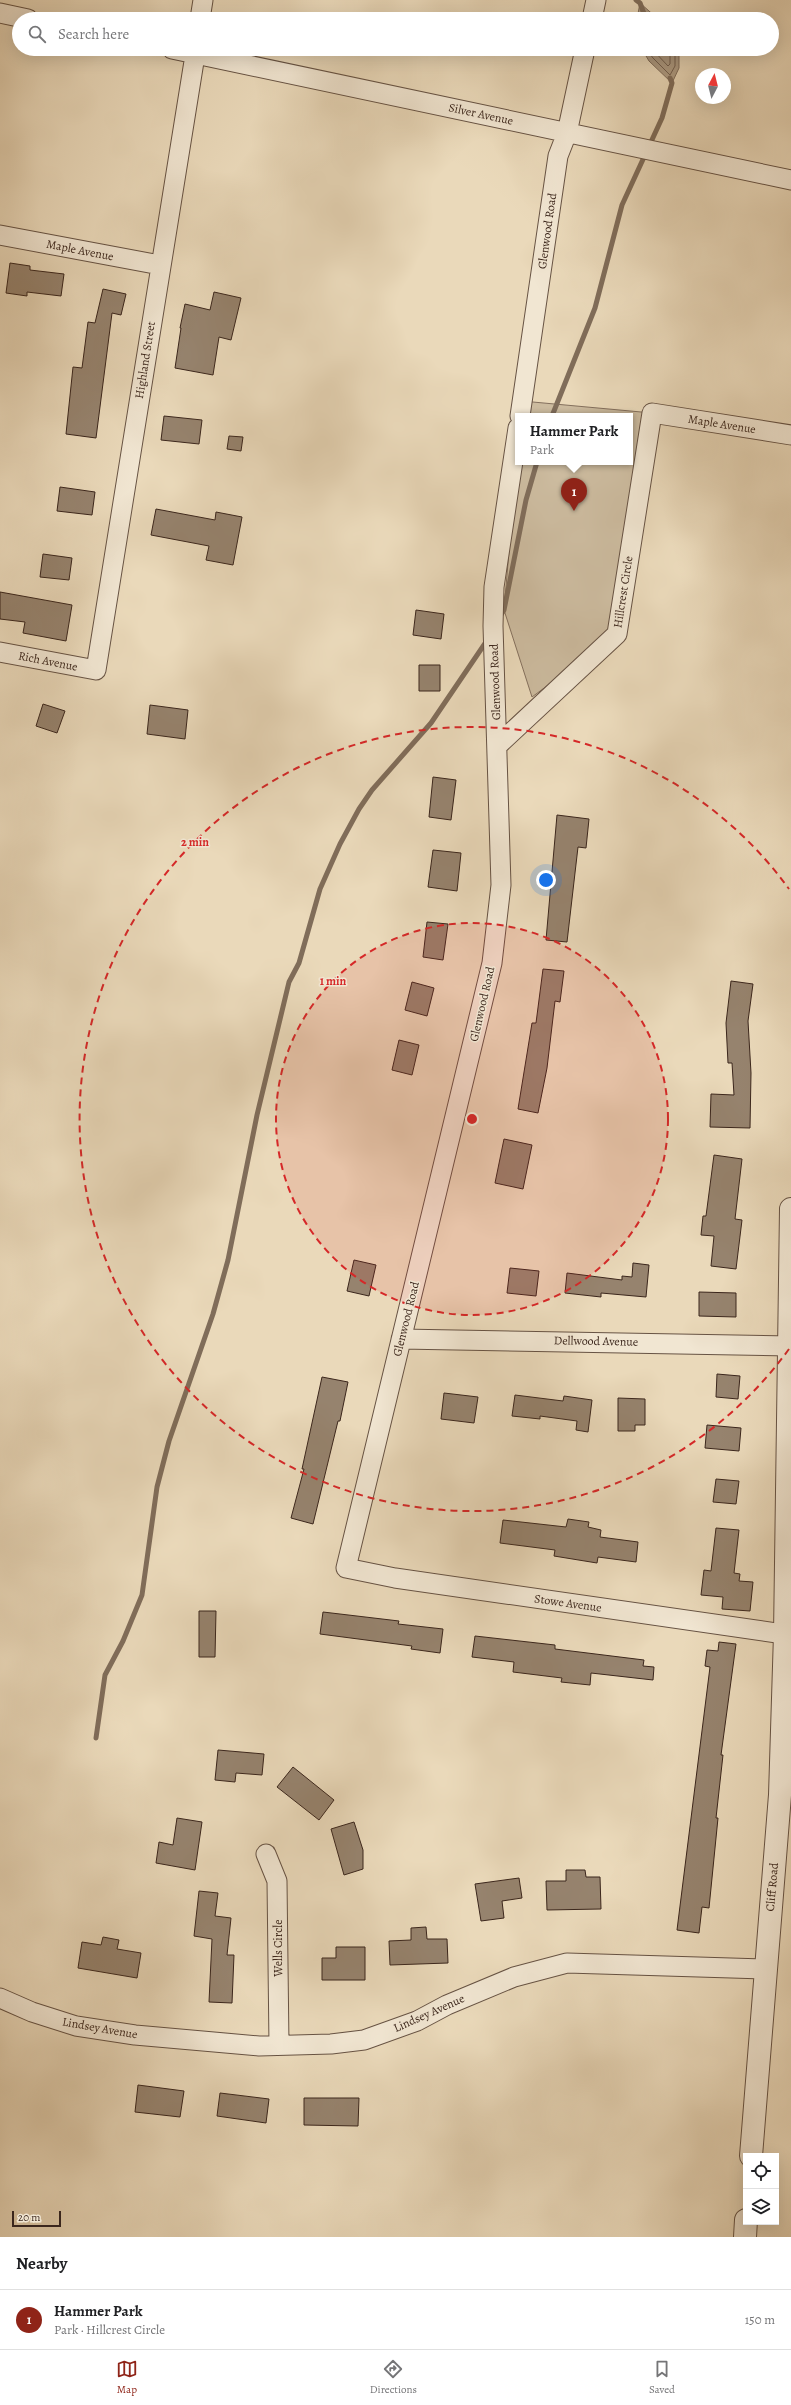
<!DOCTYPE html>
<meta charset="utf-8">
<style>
body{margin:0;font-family:Alegreya,serif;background:#f6f6f6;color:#202124}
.controls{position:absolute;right:12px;bottom:12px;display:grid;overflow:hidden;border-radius:0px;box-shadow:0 4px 16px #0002}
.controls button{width:36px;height:36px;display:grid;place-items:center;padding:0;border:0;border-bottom:1px solid #e0e0e0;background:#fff;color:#202124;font:20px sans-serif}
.compass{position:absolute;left:695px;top:68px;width:36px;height:36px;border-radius:50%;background:#fff;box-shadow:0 4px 16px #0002;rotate:7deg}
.scale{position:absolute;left:12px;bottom:10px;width:49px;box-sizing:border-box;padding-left:4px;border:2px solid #3b261c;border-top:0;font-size:11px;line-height:14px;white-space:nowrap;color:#3b261c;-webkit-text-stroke:3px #f1e6d2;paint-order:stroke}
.you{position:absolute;left:546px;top:880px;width:14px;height:14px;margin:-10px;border:3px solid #fff;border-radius:50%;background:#1a73e8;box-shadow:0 0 0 6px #1a73e833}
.badge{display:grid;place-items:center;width:26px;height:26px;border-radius:50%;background:#8f2418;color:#fff;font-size:13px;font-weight:700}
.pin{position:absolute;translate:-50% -33px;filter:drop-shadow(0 1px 2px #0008)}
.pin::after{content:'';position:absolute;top:21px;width:14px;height:12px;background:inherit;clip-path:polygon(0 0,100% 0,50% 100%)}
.popup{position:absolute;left:515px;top:413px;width:118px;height:52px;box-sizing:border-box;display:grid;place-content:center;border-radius:0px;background:#fff;filter:drop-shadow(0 1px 3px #0005);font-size:13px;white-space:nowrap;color:#757577}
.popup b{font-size:15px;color:#202124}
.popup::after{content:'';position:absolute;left:50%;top:100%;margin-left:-8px;border:8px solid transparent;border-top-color:#fff}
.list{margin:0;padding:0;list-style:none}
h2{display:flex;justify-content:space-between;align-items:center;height:52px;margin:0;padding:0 16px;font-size:17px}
h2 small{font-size:13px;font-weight:400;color:#757577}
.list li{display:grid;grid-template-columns:26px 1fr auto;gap:12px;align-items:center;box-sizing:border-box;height:60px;padding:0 16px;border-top:1px solid #e0e0e0}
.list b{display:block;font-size:15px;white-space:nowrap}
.list p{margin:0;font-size:13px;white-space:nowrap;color:#757577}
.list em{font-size:13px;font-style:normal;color:#757577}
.icon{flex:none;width:22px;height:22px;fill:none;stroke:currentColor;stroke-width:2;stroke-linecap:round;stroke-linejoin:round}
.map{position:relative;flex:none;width:791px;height:2237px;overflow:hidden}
.search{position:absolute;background:#fff;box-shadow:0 4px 16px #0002;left:12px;right:12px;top:12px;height:44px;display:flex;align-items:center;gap:10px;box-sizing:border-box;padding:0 14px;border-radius:22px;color:#757577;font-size:15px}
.sheet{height:112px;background:#fff}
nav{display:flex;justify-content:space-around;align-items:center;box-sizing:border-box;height:56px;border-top:1px solid #e0e0e0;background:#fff;font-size:11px;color:#757577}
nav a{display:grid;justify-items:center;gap:2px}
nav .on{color:#8f2418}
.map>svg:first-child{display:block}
.green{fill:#ccbb9f;stroke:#84705e}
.water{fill:#ae9c84;stroke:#806d5a}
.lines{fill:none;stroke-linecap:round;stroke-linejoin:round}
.shore{stroke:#746150;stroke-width:1}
.stream{stroke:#806d5a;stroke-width:5}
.building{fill:#96836e;stroke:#3b261c}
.minor-casing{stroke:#675344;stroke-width:21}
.tertiary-casing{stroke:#675344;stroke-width:24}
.minor{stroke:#f1e6d2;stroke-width:19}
.tertiary{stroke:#f1e6d2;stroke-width:22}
.ring{fill:none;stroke:#d62828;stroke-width:2;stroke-dasharray:7 5}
.labels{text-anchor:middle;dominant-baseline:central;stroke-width:3;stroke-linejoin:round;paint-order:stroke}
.street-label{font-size:12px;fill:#3b261c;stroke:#f1e6d2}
.centre{fill:#d62828;stroke:#f1e6d2;stroke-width:2}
.ring-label{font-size:12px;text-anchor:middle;font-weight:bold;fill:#d62828;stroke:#f1e6d2;stroke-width:3;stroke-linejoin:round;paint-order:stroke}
</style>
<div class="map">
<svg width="791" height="2237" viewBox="0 0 791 2237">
<rect width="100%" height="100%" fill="#ead9ba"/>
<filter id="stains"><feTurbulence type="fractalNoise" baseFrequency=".005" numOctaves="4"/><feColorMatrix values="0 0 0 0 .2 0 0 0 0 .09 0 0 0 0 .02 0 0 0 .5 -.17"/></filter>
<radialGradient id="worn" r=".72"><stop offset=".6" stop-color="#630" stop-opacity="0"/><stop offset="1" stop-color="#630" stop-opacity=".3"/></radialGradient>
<path class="green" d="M522,401L652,413L617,634L532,697L504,610L518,446V462H630V416H521Z"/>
<path class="water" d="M640,3L658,19H637Z
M642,49H679V68L672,83L649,61Z"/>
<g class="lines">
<path class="shore" d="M646,49L653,58L670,75L675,66V49
M652,49L668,66L670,64V49"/>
<path class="stream" d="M636,0L640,3L646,19
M552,416L595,308L622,205L662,118L672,83L670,78
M500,616L504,610L526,500L537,462
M96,1738L105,1675L123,1641L142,1595L157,1487L169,1441L213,1314L228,1260L257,1115L289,982L299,963L320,889L340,844L359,809L372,790L431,723L488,639"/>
</g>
<path class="building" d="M10,263L30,266V270L64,274L61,296L27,292V296L6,293Z
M103,289L126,294L121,315L112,313L96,438L66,434L73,367L82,368L88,322L95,323Z
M214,292L241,298L231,340L219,337L213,375L175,368L181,328H180L185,304L210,310Z
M164,416L202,420L199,444L161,440Z
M229,436L243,437L241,451L227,449Z
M60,487L95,492L92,515L57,511Z
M156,509L215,520L216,512L242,517L233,565L206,560L209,546L151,535Z
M43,554L72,558L69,580L40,577Z
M0,592L72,605L66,641L23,633L25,622L0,619Z
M416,610L444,614L441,639L413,635Z
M419,665H440V691H419Z
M43,704L65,711L57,733L36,726Z
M150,705L188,710L185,739L147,734Z
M433,777L456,780L451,820L429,817Z
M557,815L589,819L586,848L578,847L567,942L546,940Z
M433,850L461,853L457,891L428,887Z
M427,922L448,924L443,960L423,957Z
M543,969L564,971L560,1002L555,1001L547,1068L538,1113L518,1109L532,1023H536Z
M731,981L753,984L748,1021L751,1073L750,1128L710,1127L711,1094L734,1095L732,1063H728L726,1023Z
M412,982L434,988L427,1016L405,1010Z
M399,1040L419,1045L412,1075L392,1070Z
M504,1139L532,1145L523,1189L495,1183Z
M714,1155L742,1159L735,1219L742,1220L736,1269L711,1266L714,1236L701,1235L703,1216H706Z
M354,1260L376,1265L369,1296L347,1291Z
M633,1263L649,1265L646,1297L601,1293V1297L565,1293L567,1273L622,1280V1276L632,1277Z
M510,1268L539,1271L536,1296L507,1293Z
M699,1292L736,1293V1317L699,1316Z
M717,1374L740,1376L738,1399L716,1397Z
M322,1377L348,1382L340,1421H338L313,1524L291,1518L304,1469H302Z
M444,1393L478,1397L474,1423L441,1419Z
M515,1395L563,1401L564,1396L592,1400L588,1432L576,1430L577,1421L540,1416V1419L512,1416Z
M618,1398L645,1399V1425H635V1431H618Z
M707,1425L741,1428L739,1451L705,1448Z
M716,1479L739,1481L736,1504L713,1502Z
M568,1519L589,1522L588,1527L601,1530L600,1537L638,1542L636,1562L598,1557L597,1563L554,1556L555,1550L500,1543L503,1520L566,1527Z
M716,1528L739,1530L734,1573L740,1574L739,1581L753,1582L750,1611L722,1609L723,1597L701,1595L704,1570L711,1571Z
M199,1611H216L215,1657H199Z
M323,1612L399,1621L398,1624L443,1629L440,1653L411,1649L412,1646L320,1634Z
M475,1636L555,1645V1649L644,1660L643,1666L654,1667L653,1680L591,1673L590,1685L561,1682L562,1678L513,1672L514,1662L472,1657Z
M719,1642L736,1644L721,1755H723L716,1818H718L709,1908L702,1907L699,1933L677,1930L710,1667L705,1666L707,1650L718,1651Z
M218,1750L264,1754L262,1775L236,1773L235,1782L215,1780Z
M293,1767L334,1800L319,1820L277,1787Z
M177,1818L202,1822L195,1870L156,1863L159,1842L173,1845Z
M354,1822L363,1850V1869L344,1875L331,1829Z
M566,1870H585L586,1877H600L601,1909L547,1910L546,1881H566Z
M519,1878L522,1898L502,1901L504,1918L481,1921L475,1884Z
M199,1891L218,1893L215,1916L231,1918L227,1955H234L232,2003L209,2002L212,1939L194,1936Z
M426,1927L427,1939H447L448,1963L390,1965L389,1941L411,1940V1928Z
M103,1937L119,1940L117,1949L141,1953L137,1978L78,1968L82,1942L101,1945Z
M336,1947H365V1980H322V1958H336Z
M138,2085L184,2091L180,2117L135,2112Z
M220,2093L269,2099L266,2123L217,2116Z
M304,2098H359L358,2126L304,2125Z"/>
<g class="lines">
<defs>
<path id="minor" d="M0,13L28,19
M200,19L203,0
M592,19L596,0
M172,49L791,180
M0,235L160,265
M520,416L558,156L567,133L585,49
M518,428L494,587L493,626L501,885L492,963L346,1568L395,1578L791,1635
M0,652L96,670L196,49
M497,746L617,634L652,413L791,435
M401,1339L791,1346
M266,1854L277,1881L279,2045
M0,1998L32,2012L76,2026L135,2035L259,2046L331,2044L364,2040L417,2021L447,2005L514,1977L567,1963L765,1969"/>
<path id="tertiary" d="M751,2156L780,1795L785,1634L791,1209
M745,2237L746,2220"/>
</defs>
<use href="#minor" class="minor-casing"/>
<use href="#tertiary" class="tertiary-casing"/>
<use href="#minor" class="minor"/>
<use href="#tertiary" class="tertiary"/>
</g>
<circle cx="472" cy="1119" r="196" fill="#d62828" fill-opacity=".12"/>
<g class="ring">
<circle cx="472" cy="1119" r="196"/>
<path d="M789 1349A392 392 0 1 1 789 889"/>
</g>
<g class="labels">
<g class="street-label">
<text transform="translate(481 114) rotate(12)">Silver Avenue</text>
<text transform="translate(547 231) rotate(-82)">Glenwood Road</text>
<text transform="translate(80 250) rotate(11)">Maple Avenue</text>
<text transform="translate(145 360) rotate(-81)">Highland Street</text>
<text transform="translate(722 424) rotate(9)">Maple Avenue</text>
<text transform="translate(623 592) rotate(-81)">Hillcrest Circle</text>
<text transform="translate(48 661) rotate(11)">Rich Avenue</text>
<text transform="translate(495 682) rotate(-92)">Glenwood Road</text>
<text transform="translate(482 1004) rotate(-77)">Glenwood Road</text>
<text transform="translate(406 1319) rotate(-76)">Glenwood Road</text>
<text transform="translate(596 1341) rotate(1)">Dellwood Avenue</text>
<text transform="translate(568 1603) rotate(8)">Stowe Avenue</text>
<text transform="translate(772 1887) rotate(-85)">Cliff Road</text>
<text transform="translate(278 1948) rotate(-90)">Wells Circle</text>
<text transform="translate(429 2013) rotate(-24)">Lindsey Avenue</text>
<text transform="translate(100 2028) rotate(10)">Lindsey Avenue</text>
</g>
</g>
<circle cx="472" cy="1119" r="6" class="centre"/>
<g class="ring-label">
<text x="195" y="846">2 min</text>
<text x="333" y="985">1 min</text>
</g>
<rect width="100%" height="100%" filter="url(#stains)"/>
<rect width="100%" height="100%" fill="url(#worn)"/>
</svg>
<div class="controls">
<button><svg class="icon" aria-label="locate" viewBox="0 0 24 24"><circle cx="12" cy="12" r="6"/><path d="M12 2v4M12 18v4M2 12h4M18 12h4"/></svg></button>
<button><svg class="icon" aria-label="layers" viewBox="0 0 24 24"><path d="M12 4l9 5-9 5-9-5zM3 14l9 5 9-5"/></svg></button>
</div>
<svg class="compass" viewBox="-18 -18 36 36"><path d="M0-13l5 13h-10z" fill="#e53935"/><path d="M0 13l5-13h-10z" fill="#757577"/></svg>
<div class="scale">20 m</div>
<div class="you"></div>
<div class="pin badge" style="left:574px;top:511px">1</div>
<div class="popup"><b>Hammer Park</b>Park</div>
<div class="search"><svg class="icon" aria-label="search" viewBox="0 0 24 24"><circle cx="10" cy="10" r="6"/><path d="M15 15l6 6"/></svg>Search here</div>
</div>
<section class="sheet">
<h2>Nearby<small></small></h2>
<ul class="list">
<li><span class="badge">1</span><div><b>Hammer Park</b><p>Park · Hillcrest Circle</p></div><em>150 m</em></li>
</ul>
</section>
<nav>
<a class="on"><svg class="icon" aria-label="map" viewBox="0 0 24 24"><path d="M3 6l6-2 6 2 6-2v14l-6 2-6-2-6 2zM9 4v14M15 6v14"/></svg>Map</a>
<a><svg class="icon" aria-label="directions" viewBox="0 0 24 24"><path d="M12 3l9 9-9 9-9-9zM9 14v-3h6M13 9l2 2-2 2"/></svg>Directions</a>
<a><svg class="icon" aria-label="saved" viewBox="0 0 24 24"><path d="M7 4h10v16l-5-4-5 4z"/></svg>Saved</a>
</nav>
